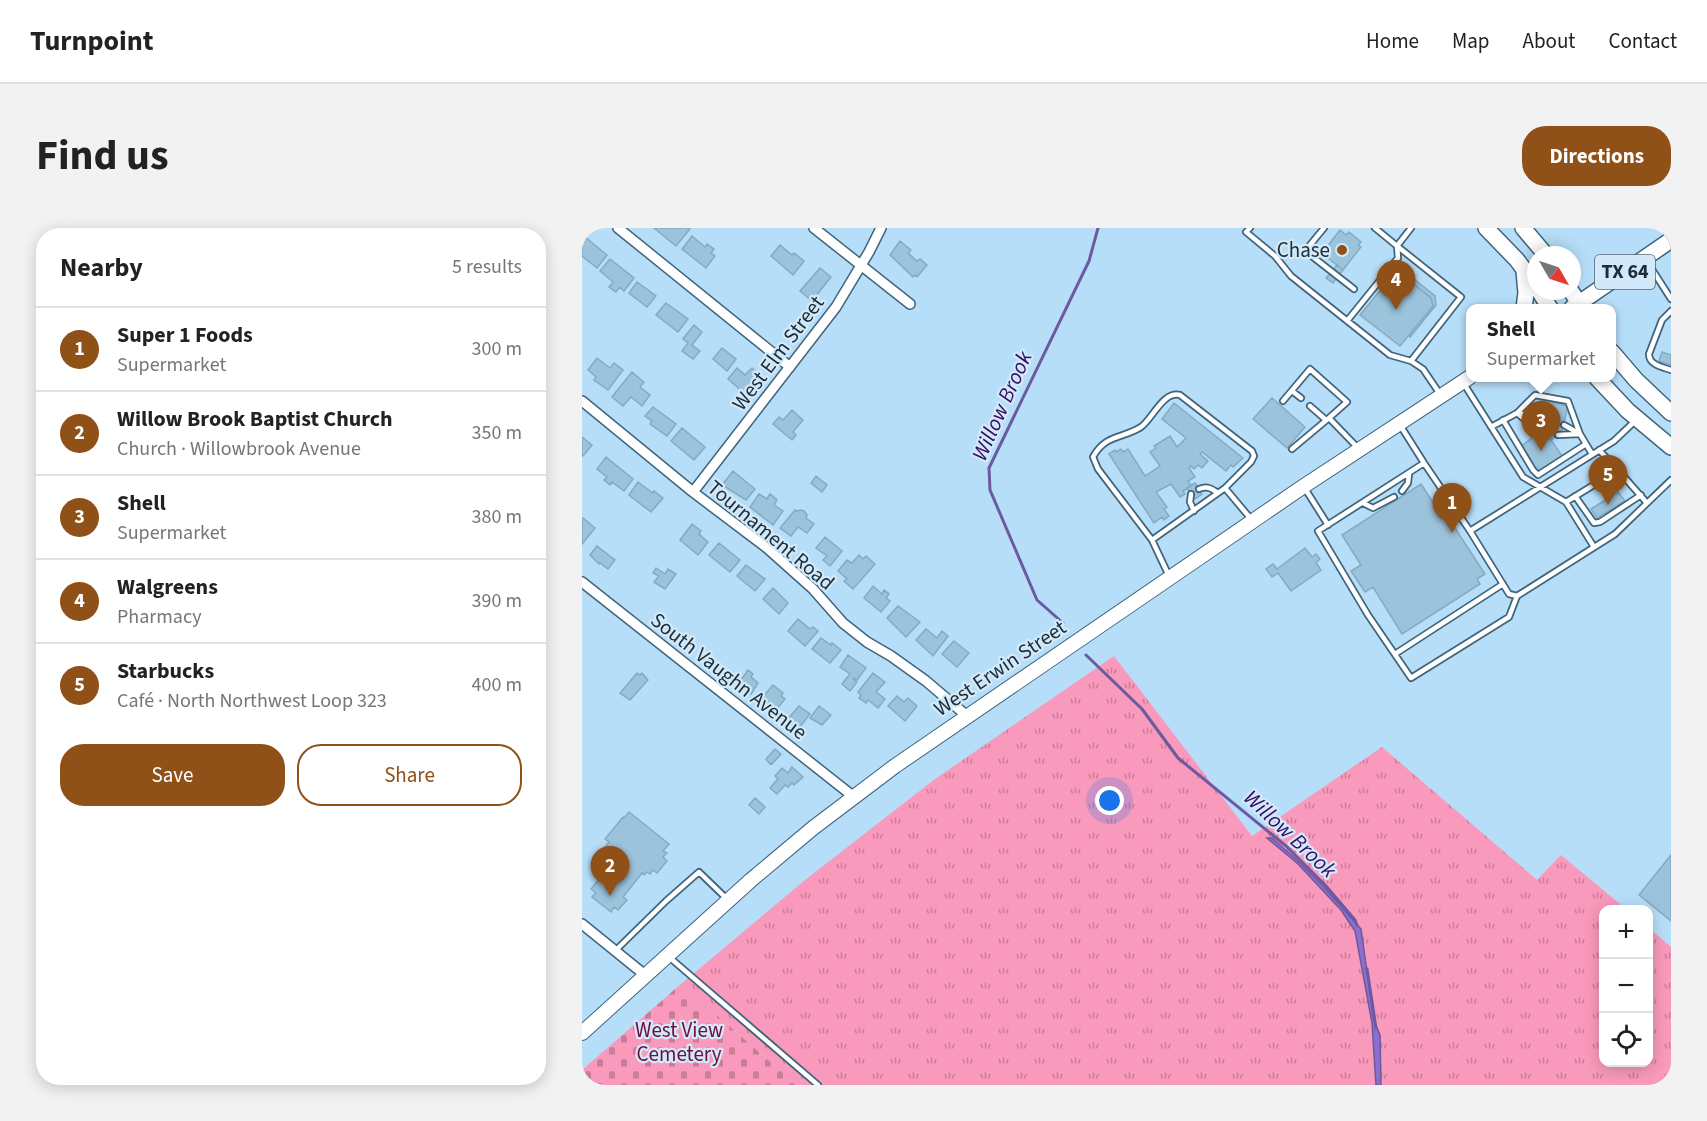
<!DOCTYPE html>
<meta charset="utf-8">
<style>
body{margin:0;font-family:"Source Sans 3",sans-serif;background:#f2f2f2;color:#222}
.controls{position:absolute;right:18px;bottom:18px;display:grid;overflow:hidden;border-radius:12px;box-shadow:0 3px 15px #0003}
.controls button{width:54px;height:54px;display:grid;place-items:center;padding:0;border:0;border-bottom:2px solid #e0e0e0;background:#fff;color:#222;font:30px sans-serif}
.compass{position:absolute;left:945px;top:18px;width:54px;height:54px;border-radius:50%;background:#fff;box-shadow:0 3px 15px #0003;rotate:129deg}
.you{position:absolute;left:528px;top:573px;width:21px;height:21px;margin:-15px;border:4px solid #fff;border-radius:50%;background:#1a73e8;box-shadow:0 0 0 9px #1a73e833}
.badge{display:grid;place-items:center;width:39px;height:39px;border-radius:50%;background:#905118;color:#fff;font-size:20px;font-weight:700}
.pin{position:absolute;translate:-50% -50px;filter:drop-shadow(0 2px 3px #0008)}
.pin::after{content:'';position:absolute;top:32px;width:21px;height:18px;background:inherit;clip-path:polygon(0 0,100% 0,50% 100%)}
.popup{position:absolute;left:884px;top:76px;width:150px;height:78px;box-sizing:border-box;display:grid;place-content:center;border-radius:12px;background:#fff;filter:drop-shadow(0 2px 4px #0005);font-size:20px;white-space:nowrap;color:#767676}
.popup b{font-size:22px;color:#222}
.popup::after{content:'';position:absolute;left:50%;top:100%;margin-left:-12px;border:12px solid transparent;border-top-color:#fff}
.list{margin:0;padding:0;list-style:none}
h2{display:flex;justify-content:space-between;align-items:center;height:78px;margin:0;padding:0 24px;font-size:26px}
h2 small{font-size:20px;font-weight:400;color:#767676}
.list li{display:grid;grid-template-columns:39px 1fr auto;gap:18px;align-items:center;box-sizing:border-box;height:84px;padding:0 24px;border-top:2px solid #e0e0e0}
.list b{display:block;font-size:22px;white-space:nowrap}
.list p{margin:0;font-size:20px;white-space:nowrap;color:#767676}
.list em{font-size:20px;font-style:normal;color:#767676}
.actions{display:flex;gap:12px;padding:18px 24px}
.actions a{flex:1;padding:14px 0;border:2px solid #905118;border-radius:24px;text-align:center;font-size:21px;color:#905118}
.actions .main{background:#905118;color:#fff}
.icon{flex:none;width:33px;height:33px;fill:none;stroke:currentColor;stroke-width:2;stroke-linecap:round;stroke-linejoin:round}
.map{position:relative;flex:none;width:1089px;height:857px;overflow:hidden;border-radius:24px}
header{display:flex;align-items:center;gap:36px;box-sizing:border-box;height:84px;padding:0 30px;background:#fff;border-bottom:2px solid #e0e0e0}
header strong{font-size:28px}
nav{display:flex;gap:33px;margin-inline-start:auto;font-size:21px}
.intro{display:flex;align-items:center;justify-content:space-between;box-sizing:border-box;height:144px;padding:0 36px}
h1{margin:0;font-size:42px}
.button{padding:15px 27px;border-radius:24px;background:#905118;color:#fff;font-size:21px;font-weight:700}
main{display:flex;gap:36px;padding:0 36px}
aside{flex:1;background:#fff;border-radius:24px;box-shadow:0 3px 15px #0003}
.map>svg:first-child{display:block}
.grass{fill:url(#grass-tufts)}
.cemetery{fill:url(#cemetery-stones)}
.water{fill:#8d6ecd;stroke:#6b5aa0;stroke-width:1.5}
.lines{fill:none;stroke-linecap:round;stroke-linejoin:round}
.stream{stroke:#6b5aa0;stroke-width:3}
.building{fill:#9cc3dc;stroke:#84aac3;stroke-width:1.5}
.service-casing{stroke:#40647b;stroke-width:8}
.minor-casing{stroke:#40647b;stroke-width:12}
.secondary-casing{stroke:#40647b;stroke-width:16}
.primary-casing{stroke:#40647b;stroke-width:18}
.trunk-casing{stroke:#40647b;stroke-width:18}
.service{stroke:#fff;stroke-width:4.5}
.minor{stroke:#fff;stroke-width:9}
.secondary{stroke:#fff;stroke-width:14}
.primary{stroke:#fff;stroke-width:15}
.trunk{stroke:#fff;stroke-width:15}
.poi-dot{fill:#905118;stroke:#d2e9f9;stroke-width:2}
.labels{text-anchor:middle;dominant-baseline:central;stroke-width:4.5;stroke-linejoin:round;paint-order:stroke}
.shield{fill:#d2e9f9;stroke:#536571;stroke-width:1.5}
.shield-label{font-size:20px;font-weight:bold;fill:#1d2d37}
.poi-label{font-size:21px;fill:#1d2d37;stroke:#d2e9f9;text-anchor:end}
.street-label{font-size:21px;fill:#1d2d37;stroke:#d2e9f9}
.park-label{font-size:21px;fill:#710c3e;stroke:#d2e9f9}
.water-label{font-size:22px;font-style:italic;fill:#350d65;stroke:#d2e9f9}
</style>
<header>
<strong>Turnpoint</strong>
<nav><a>Home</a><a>Map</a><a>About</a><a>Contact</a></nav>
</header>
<div class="intro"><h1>Find us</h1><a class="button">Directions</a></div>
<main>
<aside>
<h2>Nearby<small>5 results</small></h2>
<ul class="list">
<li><span class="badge">1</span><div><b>Super 1 Foods</b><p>Supermarket</p></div><em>300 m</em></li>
<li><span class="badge">2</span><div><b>Willow Brook Baptist Church</b><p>Church · Willowbrook Avenue</p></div><em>350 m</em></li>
<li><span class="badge">3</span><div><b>Shell</b><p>Supermarket</p></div><em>380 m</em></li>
<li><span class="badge">4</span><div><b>Walgreens</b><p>Pharmacy</p></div><em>390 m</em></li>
<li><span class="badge">5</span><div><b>Starbucks</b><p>Café · North Northwest Loop 323</p></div><em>400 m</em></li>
</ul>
<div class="actions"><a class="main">Save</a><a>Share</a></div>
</aside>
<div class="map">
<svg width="1089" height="857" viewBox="0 0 1089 857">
<defs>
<pattern id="grass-tufts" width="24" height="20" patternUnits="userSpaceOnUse" patternTransform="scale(1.5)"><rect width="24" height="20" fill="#f999bb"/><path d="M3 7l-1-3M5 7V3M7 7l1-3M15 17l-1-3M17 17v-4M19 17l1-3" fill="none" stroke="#c97d99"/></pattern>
<pattern id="cemetery-stones" width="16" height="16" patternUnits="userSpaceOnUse" patternTransform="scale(1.5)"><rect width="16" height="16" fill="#f999bb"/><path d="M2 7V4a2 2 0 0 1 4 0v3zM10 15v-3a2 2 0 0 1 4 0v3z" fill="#c97d99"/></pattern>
</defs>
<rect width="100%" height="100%" fill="#b7def9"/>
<path class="grass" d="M532,428L670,608L800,519L955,652L979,627L1044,681L1022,682V834H1066L1067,700L1089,719V857H215L99,756L223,652L353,551Z"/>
<path class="cemetery" d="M99,756L215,857H0V842Z"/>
<path class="water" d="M685,610H690L715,632L742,659L779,701L792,793L798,807L799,857H794L790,795L773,703L759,682L716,636Z"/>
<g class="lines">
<path class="stream" d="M481,395L455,372L408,262L407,240L507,33L516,0
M504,427L560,481L596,530L704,618L744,658L773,692L775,697
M785,741L794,800"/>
</g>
<path class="building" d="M72,0H107L108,1L94,18Z
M758,2L764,7L767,4L779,14L776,17L779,19L761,42L746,30L747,29L741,24Z
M2,8L25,27L15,40L0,28V10Z
M110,8L123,19L125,16L132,21L129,25L133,28L124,40L100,21Z
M318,13L329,22L326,25L335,33L338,31L345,37L335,49L333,47L331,49L308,27Z
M198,17L210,27L212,25L222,33L211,47L189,28Z
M28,31L52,50L42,63L38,59L34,64L27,59L31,54L18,43Z
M755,37L761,42L751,55L744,50Z
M238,40L249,49L230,73L218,63Z
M814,43L849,70L851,78L818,118L778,87Z
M827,47L853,68L854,77L828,109L827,107L851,78L849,70L824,50Z
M55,54L74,68L65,79L47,65Z
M84,75L106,91L96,104L74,87Z
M112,97L120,104L110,117L118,123L111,131L100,123L106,115L101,111Z
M140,120L154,131L145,143L131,131Z
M1080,124L1089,127V137L1077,133Z
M15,130L28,140L32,135L41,142L26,162L12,152L14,149L6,142Z
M155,140L163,147L170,140L179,148L163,166L146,151Z
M50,144L62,154L58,159L68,167L60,178L49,169L41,178L30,169Z
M690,170L723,199L705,220L671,191Z
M958,172L986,178L980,203L969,212L960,209L952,198Z
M592,175L661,230L651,239L649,237L644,243L620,224L618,226L626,233L620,240L616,237L612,241L609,238L607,240L613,249L606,253L609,258L601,263L603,266L598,269L589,256L574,264L585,279L582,281L587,288L582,292L580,289L572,295L527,226L533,222L534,224L539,221L541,224L546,221L563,248L578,238L568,224L574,220L572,218L588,208L595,219L604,210L580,191Z
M71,179L94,196L85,208L68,196L70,193L63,188Z
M210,182L221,192L211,204L214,207L210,212L191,196L197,189L201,192Z
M100,200L123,219L112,232L89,213Z
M957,205L960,209L969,212L980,228L956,244L939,218Z
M0,209L10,217L1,228L0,227Z
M24,229L51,251L42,263L30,254L28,257L22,252L25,249L15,241Z
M151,243L173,261L164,272L140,257Z
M234,248L245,257L240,264L229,255Z
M56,254L71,265L72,263L81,270L69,284L47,267Z
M613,255L620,266L613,271L605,260Z
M839,256L867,299L871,297L903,346L895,351L898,356L820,406L791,359L783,364L769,343L779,337L760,307Z
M1036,264L1043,273L1015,290L1009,281Z
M177,266L185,271L188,266L195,272L192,277L201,283L191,297L168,279Z
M213,282L215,283L219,282L222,283L225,287L224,290L232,296L225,305L216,299L209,308L198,300Z
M1,290L13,300L0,316V291Z
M110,296L119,303L117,306L126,314L116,327L98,312Z
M243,309L260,323L248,338L241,332L245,328L234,320Z
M137,315L158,332L148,344L127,327Z
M15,318L33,332L26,341L18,335L17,336L8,327Z
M723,320L730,329L734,326L738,331L734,335L739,342L709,363L696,345L690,349L684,341L691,336L695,341Z
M277,327L281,331L284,328L293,336L271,361L262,353L265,351L256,343L265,332L270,335Z
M164,337L183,351L173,363L155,348Z
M74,340L83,346L86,341L94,346L83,361L72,354L77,348L71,345Z
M291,358L300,366L302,362L307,366L304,370L308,373L299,384L282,370Z
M191,360L206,375L197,386L181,371Z
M316,378L338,394L324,409L305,390Z
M216,391L228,401L231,399L236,403L223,418L206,403Z
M344,401L355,410L360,403L366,408L351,428L334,412Z
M239,410L249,417L250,415L259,422L248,435L230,421Z
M372,413L387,425L375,439L360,426Z
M266,427L284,440L275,452L272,450L271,451L275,454L268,463L260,456L268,446L258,439Z
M166,442L171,446L169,449L176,455L169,466L159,460L160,459L156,456Z
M55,445L58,447L60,445L66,452L48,472L38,465Z
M291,445L303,454L294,464L303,471L296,480L286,472L284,475L277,470L279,467L276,464Z
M191,457L201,465L199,468L203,471L194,482L179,471Z
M315,468L322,474L326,470L335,478L323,493L306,478Z
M217,478L228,486L217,500L210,497L211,495L206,491Z
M237,478L249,487L240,497L228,490Z
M193,521L199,526L190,536L189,535L188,536L184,531Z
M210,539L221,549L212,557L210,555L206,559L203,557L195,566L188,560L196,551L193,548L200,540L206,545Z
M173,570L183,579L177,586L167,577Z
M47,584L87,616L81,623L85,625L81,629L85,633L75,645L71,642L68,646L65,644L62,647L60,645L41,669L45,672L36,682L32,679L29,684L10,669L14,665L9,661L18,650L22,653L43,627L35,620L28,628L21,622L27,614L23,611L41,589L42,590Z
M1089,627V693L1057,667Z"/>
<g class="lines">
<defs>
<path id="service" d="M668,0L664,4L693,28L709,48L808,127L829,133
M742,0L728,17L727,24L731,29L772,61
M829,0L815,18L879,69L829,133L841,141L858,166
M1064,32L1089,71
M1089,83L1080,92L1067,126C1067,137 1080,139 1089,142
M765,93L816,30L815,18L793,0
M882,156L941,249L984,274L1012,319
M710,163L719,170
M701,173L728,141L765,174L747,190
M728,178L744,192
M921,192L951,242L956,247L1004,216
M818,197L842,235L888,303L927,366L935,368L1033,306L1089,252
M982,197L998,206L1010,226
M909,199L935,185L954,188
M954,201L935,185L953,167L986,173L998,206L976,207
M710,221L747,190L776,220
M1017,222L1036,242
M842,235L736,303L786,387L829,450L927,389L935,368
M722,259L746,297
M643,260L570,312L516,241L511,229C524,206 540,211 559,199C571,190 581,163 598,167L670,223L672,228L669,234L643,260L669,291
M617,261C625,258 629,260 636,265
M820,263L826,255L827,246
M609,266L608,274L612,283
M993,268L1012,295L1018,294L1059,267
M984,274L1036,242L1065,275
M781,275L791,280L812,269
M888,303L1032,213L1053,193
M570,312L587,348
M813,426L921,356
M33,723L84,673L117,644L145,671
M87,729L236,857"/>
<path id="minor" d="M36,0L208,139
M232,0L328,76
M0,173L111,264L185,320L231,361L261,395L285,414L309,428L344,453L385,488
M111,264L254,79L287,24L299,0
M0,354L272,569
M0,696L63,747"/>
<path id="secondary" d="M0,805L169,652L231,600L313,538L722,258L888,149"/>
<path id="primary" d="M990,80L1089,12"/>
<path id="trunk" d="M904,0L935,32L954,58
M941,0L964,27
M957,63L968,80
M989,63L1000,80
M942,80L944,65L942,43
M1030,124L1054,152L1089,185
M1015,150L1046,183L1089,219"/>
</defs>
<use href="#service" class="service-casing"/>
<use href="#minor" class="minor-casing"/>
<use href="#secondary" class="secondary-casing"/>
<use href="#primary" class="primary-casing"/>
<use href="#trunk" class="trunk-casing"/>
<use href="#service" class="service"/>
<use href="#minor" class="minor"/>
<use href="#secondary" class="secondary"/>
<use href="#primary" class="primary"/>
<use href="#trunk" class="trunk"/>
</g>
<circle class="poi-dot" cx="760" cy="22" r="6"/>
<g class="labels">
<rect class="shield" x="1013" y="27" width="60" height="34" rx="4.5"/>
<g class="shield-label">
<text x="1043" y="44">TX 64</text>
</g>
<g class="poi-label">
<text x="748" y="22">Chase</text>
</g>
<g class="street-label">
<text transform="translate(196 125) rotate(-53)">West Elm Street</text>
<text transform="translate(189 307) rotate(40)">Tournament Road</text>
<text transform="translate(418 440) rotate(-34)">West Erwin Street</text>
<text transform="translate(147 448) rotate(38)">South Vaughn Avenue</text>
</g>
<g class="park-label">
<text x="97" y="802">West View<tspan x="97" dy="24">Cemetery</tspan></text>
</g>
<g class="water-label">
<text transform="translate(420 178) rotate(-66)">Willow Brook</text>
<text transform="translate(708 606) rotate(43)">Willow Brook</text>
</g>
</g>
</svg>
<div class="controls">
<button>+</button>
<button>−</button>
<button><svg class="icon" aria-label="locate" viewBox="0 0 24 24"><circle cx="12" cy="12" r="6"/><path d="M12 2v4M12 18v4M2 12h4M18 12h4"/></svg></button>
</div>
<svg class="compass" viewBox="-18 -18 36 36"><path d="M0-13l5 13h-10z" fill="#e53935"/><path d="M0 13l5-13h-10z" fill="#767676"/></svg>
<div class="you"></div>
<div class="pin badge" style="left:870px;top:305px">1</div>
<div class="pin badge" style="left:28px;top:668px">2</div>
<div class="pin badge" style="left:959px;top:223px">3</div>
<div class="popup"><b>Shell</b>Supermarket</div>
<div class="pin badge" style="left:814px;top:82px">4</div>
<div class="pin badge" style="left:1026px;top:277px">5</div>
</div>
</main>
